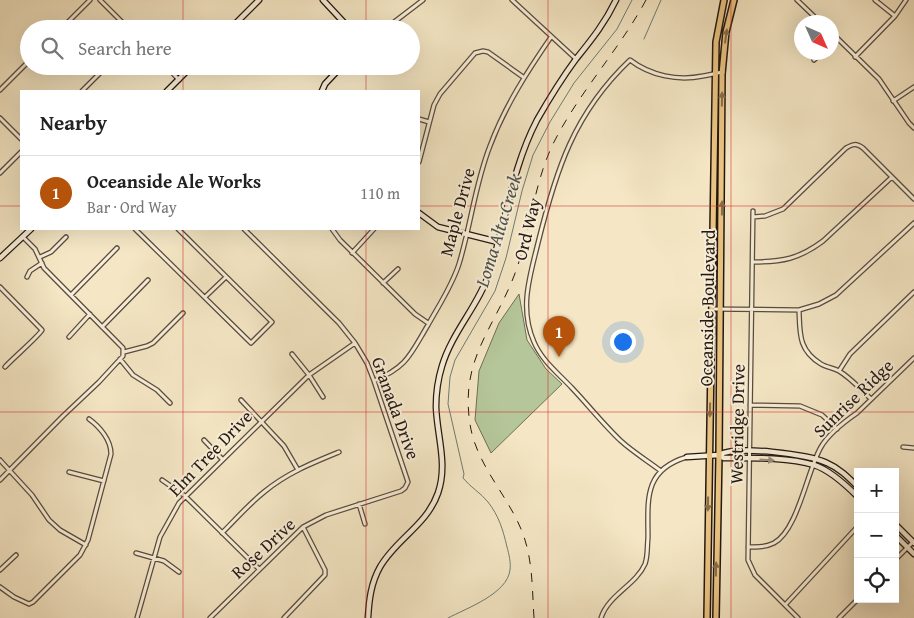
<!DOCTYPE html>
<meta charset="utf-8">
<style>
body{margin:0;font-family:"Gentium Book Plus",serif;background:#f2f2f2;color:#222}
.controls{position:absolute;right:15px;bottom:15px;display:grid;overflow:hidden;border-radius:0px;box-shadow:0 5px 20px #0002}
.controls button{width:45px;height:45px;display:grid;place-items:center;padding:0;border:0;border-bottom:1px solid #e0e0e0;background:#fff;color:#222;font:25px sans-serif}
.compass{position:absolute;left:794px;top:15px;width:45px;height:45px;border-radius:50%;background:#fff;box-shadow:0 5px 20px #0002;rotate:135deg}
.you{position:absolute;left:622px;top:341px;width:18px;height:18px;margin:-12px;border:4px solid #fff;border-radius:50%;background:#1a73e8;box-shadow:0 0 0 8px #1a73e833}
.badge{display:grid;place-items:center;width:32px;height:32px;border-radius:50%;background:#b45309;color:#fff;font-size:16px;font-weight:700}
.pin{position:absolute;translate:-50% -41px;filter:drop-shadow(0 1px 2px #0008)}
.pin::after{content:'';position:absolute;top:26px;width:18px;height:15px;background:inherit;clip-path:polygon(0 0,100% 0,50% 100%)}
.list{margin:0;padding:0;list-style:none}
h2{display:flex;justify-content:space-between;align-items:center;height:65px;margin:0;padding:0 20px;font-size:21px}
h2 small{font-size:16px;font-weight:400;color:#767676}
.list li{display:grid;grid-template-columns:32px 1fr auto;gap:15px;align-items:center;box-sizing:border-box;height:75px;padding:0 20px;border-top:1px solid #e0e0e0}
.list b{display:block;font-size:19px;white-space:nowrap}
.list p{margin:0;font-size:16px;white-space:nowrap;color:#767676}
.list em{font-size:16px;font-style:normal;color:#767676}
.icon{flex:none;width:28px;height:28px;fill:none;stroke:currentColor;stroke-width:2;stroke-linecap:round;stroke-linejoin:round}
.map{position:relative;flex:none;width:914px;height:618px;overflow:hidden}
.search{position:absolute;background:#fff;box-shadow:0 5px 20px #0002;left:20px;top:20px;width:400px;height:55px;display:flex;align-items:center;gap:12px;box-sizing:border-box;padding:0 18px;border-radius:28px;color:#767676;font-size:19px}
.panel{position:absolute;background:#fff;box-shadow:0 5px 20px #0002;left:20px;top:90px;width:400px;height:140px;border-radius:0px}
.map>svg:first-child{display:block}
.green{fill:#b5c79a;stroke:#6c6f56}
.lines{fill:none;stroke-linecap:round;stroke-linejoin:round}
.stream{stroke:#6c7c75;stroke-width:1}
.street-casing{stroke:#584b3e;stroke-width:5.5}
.secondary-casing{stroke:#241711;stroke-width:7}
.primary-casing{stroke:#241711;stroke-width:8}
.street{stroke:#f8efd9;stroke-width:3}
.secondary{stroke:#f8efd9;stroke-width:4.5}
.primary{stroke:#eac482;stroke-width:5}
.rail{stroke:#241711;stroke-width:1;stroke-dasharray:9 9;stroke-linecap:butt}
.oneway{fill:#876e4a}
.oneway2{fill:#998e7f}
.grid{fill:none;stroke:#d62828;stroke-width:1;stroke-opacity:0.55}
.labels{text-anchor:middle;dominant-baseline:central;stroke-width:4;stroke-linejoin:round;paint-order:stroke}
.street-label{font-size:18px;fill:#241711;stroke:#f8efd9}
.water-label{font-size:19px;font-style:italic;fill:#4e524b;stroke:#f8efd9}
</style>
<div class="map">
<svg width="914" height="618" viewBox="0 0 914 618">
<rect width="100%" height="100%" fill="#f5e7c5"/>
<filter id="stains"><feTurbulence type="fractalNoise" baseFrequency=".004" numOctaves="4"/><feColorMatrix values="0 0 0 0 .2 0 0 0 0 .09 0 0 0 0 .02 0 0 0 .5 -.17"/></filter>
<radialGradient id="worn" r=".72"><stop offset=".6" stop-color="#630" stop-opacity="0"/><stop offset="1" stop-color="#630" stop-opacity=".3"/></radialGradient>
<path class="green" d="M519,294L527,340L546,369L562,384L491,453L475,420L479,371L499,323Z"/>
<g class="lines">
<path class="stream" d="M644,39L661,0
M448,618C467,608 507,594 510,570C511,563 509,554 507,547C503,530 499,516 488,502C481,493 470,487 463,478L464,474L448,404L450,377L455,360L495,291L506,258L522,191L533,155L550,122L574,83L617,29L632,0"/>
<defs>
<path id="street" d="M100,0L129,29
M512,0L576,59
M797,0L820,22
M875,0L895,16
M61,29L90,0
M385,29L423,0
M832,33L879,79L909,123L914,128
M832,43L836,38
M855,57L895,16L906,0
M814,60L822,52
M166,66L179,80
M0,90L29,61
M82,91L107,66
M893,101L914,87
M0,118L21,139
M419,119L429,122
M419,162L434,105L440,94L475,53L483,51L488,52L523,77
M0,173L21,152
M753,211L748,560L755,575L798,618
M753,217L765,216L783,209L846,148C853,144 856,143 863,148L914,199
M135,229L251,343L272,322L178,229
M332,229L340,240L415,314L428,323
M352,253L374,229
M40,257L51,252L66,237
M753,262C782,262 799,259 823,241L892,177
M27,277L30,271L42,263
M383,283L398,269
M0,287L42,330C40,335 11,360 5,367
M71,295L117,248
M205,297L226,277
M712,309L799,310L819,304L836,295L914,223
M799,310C800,333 798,350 821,364C826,367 833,368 839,371C851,378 861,390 871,399
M102,327L148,280
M69,337L90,314
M124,352L147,346L153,343L183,313
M292,354L309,375L323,397
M120,359L133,375L157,390L170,403
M839,371L850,354L914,292
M374,381C408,366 410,355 428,325C439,305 452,286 459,264C471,225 475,184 490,146C505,106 527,72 551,37
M241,400L284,446L298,470
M750,405L800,406L822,415L837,429
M204,440L222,459
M903,447L914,448
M0,460L32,495L49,520L60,530L86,545
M661,471C648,461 633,452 621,441C604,425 589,406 572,388C559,374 542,361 534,342C519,308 530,276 538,243C556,170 574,113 630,60C651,76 678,81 703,76C710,75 716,73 723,72
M69,472L104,481
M0,480L63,416L99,382L123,356V348L44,268L35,249L23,237
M162,480L185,496L259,569
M359,504L365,524
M222,533C236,519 249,504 264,492C287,473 312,463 339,452
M748,547C758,547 766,547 774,543C798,530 807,471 821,447C829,433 844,422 857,413L914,358
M136,553L164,561L179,572
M895,560L913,542
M0,570L16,555
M0,587L14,597L29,604L33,602L80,555L88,540L111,454C111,440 100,427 89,419
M785,605L858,526
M137,618L160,537L179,503L309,375L355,343
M210,618L303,527L326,515L401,491L405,488L408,482L374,381L367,363L355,343L339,323L244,229
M284,618L325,575V570L303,527
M601,618C608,595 636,585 645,564C648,556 647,546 648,538C648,500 643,470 687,457
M839,618L858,599"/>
<path id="secondary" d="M323,0L350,29
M230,29L259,0
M167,91L192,66
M322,91L325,84L342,66
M419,213L438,227L498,242
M0,258L31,229
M719,455C735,445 809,454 827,463C839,468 848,477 858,487
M687,457L719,455L724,458C750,458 788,457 814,465C830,470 846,485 858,497
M895,524L914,543
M895,535L914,554
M368,618C369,600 371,583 380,567C396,539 427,525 438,493C448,464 437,436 436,407C436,393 438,379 442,366C452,332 479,305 490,271C506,221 512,168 537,120C549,99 562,78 576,59C592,39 605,23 616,0"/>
<path id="primary" d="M707,618L716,42L724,0
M716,618L719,455L722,74L726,32L734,0"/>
</defs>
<use href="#street" class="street-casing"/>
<use href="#secondary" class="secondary-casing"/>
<use href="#primary" class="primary-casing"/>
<use href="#street" class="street"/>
<use href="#secondary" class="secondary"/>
<use href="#primary" class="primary"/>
<path class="rail" d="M534,618C532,588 533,557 521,529C506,493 476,464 470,424C460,360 493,330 514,276C531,232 533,184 554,142C580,91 619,50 646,0"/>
</g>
<defs><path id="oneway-solid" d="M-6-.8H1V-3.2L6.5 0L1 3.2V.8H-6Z" transform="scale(1.25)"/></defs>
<g class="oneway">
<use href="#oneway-solid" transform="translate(726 36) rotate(-82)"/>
<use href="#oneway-solid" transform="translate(722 99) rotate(-89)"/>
<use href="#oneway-solid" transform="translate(722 208) rotate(-89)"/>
<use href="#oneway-solid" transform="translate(710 410) rotate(91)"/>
<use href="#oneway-solid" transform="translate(708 504) rotate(91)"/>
<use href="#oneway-solid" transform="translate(716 569) rotate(-89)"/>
</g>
<use class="oneway2" href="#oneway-solid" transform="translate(767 460) rotate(4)"/>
<path class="grid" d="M183,0V29M366,0V29M548,0V618M731,0V618M183,66V91M366,66V91M0,206H21M419,206H914M183,229V618M366,229V618M0,412H914"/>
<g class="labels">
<g class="street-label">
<text transform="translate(457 212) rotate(-75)">Maple Drive</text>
<text transform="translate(527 229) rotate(-76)">Ord Way</text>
<text transform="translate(707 308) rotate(-89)">Oceanside Boulevard</text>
<text transform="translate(853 398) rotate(-44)">Sunrise Ridge</text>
<text transform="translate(396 408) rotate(70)">Granada Drive</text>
<text transform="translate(737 424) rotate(-89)">Westridge Drive</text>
<text transform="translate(210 453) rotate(-46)">Elm Tree Drive</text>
<text transform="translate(263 548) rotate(-43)">Rose Drive</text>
</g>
<g class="water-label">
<text transform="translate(498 230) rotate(-73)">Loma Alta Creek</text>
</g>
</g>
<rect width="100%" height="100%" filter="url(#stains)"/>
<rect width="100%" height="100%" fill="url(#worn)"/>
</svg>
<div class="controls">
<button>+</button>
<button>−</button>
<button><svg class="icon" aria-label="locate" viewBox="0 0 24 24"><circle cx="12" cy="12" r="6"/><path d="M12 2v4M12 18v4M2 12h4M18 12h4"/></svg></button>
</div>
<svg class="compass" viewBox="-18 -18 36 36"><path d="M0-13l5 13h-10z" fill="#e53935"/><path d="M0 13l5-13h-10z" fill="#767676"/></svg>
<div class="you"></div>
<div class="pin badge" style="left:559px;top:357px">1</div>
<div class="search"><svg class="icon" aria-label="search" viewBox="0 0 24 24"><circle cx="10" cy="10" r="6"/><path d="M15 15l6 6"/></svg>Search here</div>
<section class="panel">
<h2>Nearby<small></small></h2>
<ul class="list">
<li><span class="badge">1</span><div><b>Oceanside Ale Works</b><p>Bar · Ord Way</p></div><em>110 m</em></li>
</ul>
</section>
</div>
